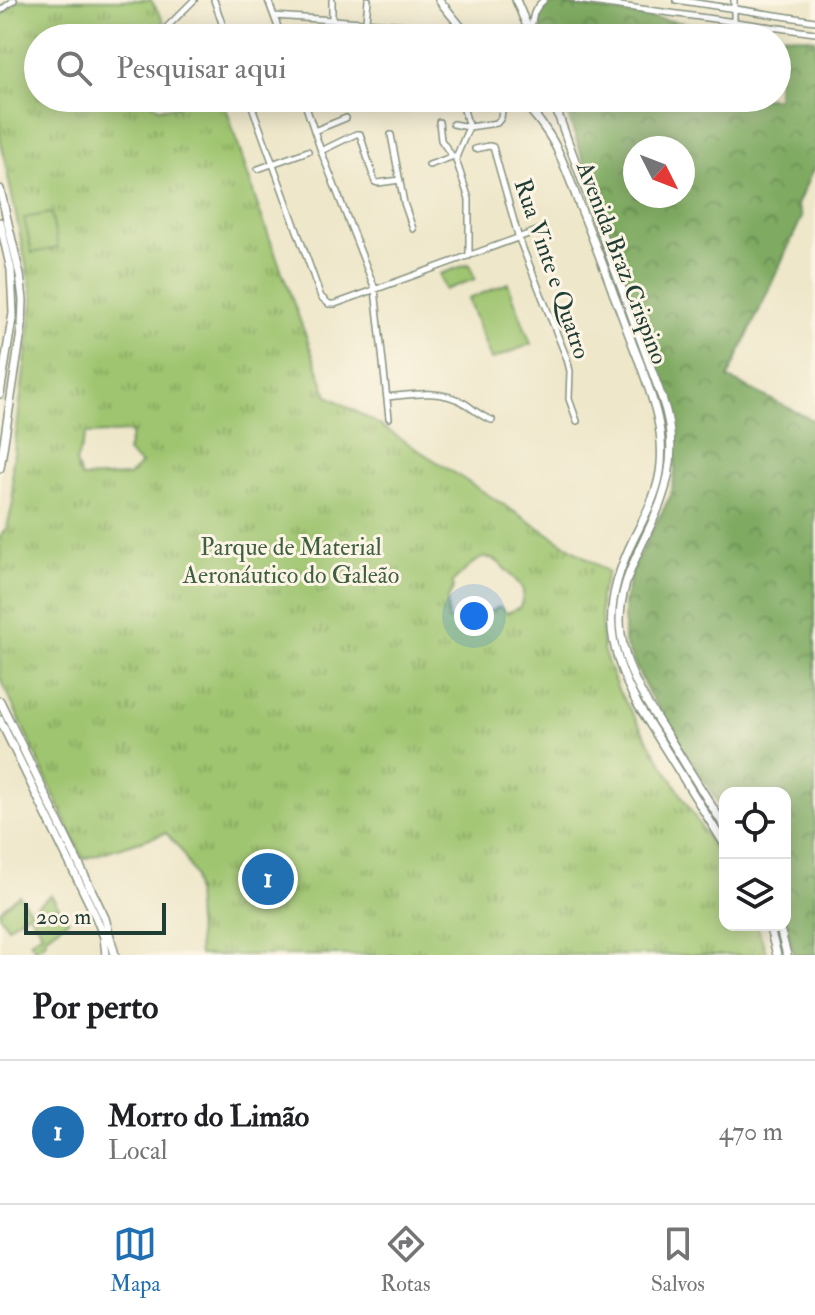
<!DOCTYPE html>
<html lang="pt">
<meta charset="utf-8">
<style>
body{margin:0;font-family:"IM FELL Double Pica",serif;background:#f2f2f2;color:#202124}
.controls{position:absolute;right:24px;bottom:24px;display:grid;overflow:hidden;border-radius:16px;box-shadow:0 4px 20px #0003}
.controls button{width:72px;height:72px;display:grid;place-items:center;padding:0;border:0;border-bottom:2px solid #e0e0e0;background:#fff;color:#202124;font:40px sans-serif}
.compass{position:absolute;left:623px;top:136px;width:72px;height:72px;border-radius:50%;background:#fff;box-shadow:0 4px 20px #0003;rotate:132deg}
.scale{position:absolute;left:24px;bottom:20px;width:142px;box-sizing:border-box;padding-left:8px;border:4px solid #1f3d34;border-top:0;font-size:22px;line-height:28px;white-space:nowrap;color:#1f3d34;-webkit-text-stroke:6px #fcf5e5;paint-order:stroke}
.you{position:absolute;left:474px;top:616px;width:28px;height:28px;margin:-20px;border:6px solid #fff;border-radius:50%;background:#1a73e8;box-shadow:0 0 0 12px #1a73e833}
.badge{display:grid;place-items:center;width:52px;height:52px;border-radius:50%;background:#1f6fb2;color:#fff;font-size:26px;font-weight:700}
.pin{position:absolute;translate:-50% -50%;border:4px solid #fff;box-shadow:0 2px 8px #0006}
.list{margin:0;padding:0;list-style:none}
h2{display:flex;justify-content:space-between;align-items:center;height:104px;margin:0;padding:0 32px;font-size:34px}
h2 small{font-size:26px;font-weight:400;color:#757577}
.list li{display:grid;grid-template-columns:52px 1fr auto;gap:24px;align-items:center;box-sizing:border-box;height:144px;padding:0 32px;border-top:2px solid #e0e0e0}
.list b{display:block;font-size:30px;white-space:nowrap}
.list p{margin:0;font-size:26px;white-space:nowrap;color:#757577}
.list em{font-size:26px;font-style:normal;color:#757577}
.icon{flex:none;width:44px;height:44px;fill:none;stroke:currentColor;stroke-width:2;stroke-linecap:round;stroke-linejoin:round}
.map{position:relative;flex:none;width:815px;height:955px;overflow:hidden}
.search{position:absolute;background:#fff;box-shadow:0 4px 20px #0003;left:24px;right:24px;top:24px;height:88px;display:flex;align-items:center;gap:20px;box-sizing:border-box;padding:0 28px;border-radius:44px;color:#757577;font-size:30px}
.sheet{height:248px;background:#fff}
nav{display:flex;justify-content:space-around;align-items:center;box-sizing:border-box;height:112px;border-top:2px solid #e0e0e0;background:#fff;font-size:22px;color:#757577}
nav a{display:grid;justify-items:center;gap:4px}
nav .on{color:#1f6fb2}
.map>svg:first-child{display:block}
.forest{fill:url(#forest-crowns);stroke:#4f744b;stroke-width:2;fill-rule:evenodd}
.park{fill:url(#park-tufts);stroke:#5f8152;stroke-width:2;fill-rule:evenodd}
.pitch{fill:#9fc56f;stroke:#5f8152;stroke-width:2}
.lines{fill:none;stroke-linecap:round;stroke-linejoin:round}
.minor-casing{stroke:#86927f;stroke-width:8}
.secondary-casing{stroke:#86927f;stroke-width:10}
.minor{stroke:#fff;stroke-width:5}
.secondary{stroke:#fff;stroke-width:7}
.labels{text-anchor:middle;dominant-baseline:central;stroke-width:6;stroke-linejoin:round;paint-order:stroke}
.street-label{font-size:24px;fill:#1f3d34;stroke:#fcf5e5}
.park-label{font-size:24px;fill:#3f5f43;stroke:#fcf5e5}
</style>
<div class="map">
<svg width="815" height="955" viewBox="0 0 815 955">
<defs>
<pattern id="forest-crowns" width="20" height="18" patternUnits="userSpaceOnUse" patternTransform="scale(2)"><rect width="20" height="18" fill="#7faa62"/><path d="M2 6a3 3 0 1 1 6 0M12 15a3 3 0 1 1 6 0" fill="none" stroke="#678c52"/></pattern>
<pattern id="park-tufts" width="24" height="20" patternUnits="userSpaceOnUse" patternTransform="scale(2)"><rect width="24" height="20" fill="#9fc56f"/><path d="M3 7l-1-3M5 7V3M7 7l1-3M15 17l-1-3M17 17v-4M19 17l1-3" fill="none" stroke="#81a15c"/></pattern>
</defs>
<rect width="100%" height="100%" fill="#fcf5e5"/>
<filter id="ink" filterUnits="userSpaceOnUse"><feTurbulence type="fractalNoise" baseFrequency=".0125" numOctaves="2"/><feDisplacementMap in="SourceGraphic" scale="16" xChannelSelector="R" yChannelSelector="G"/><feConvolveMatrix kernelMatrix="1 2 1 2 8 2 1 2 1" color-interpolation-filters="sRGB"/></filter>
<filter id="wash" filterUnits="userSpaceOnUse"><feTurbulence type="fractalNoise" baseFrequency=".006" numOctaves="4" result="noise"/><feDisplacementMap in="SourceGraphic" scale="32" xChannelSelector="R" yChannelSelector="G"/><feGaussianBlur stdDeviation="1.8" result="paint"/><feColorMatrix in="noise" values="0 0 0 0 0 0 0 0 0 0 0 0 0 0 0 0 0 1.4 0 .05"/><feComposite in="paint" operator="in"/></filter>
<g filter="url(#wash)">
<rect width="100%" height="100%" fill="#eee7ca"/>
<path class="forest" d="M555,3L692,24L815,39V165L797,205L802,217L728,378L815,421V955H794L785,919V793H725V814L648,692L624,642V601L634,564L671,495L675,471V425L562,98H777V38H542L540,17L546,8ZM635,148H683V196H635Z"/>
<path class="park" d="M19,0H151L164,21L148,38H38V98H144L159,108L175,107L186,98H223L257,204L328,396L375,422L608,572L600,596L603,650L618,690L725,867V925H757L767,955H199L194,875L181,850L166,833L83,859L0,677V536L7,527L13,503L12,468L33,299L0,137V16ZM132,432L127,452L141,464L129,476L81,478L76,462L86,434ZM484,557C500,560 499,564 510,574C522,587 527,588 520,607L507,613L500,607C492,609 489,613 482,616C471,622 460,619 448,620L447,600L453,589V582L472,564Z"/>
<path class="pitch" d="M51,213L58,248L32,253L24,218Z
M469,264L475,279L445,290L440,274Z
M508,283L531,344L491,360L468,299Z
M19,895L30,910L51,895L68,920L45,937L46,942L35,949L30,941L42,933L28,912L8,927L0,916V910Z"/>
</g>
<g filter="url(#ink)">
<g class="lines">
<defs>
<path id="minor" d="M214,0L227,38
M268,0L282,38
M577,0L815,33
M676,0L815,21
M0,11L14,0
M274,16L449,28
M332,18V0
M366,21L368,0
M734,21V0
M531,32C532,18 533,9 544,0
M156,38L194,0
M260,38L268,32
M415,38L418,26
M156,98L169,102L179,98
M249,98L321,297L329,304H335L545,228
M303,98L321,151L375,289L389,418
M458,98L464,110L469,127L497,123L501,118L504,98
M439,122L441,140L452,156
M314,131L346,118
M391,135L404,203L413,229
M475,149L489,146L493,147L519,239L567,359L570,371L569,399L577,421
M321,151L356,134H360L375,182L378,183L400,180
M457,155L456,160L469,199V256
M429,165L457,155L469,127L453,124
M258,169L308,151
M387,397C413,394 441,389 464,403C474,409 481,417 492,420"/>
<path id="secondary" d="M439,0L470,38
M516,0L532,38
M520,98C533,113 547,129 556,147C565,165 572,185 579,204C591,234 603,264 614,295C623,318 631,341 640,363C652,397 664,427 661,464C659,491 646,514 634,538C603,601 604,643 638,705L725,845
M552,98L662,398C674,432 674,466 661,501C645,545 614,584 621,634C626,676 651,709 673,744C690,772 708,800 725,827
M0,189L20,275L23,300L22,326L0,468
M0,222L11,270L13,313L0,394
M0,701L105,918L115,955
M0,720L95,915L104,937L106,955
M769,925L777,955
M779,925L787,955"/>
</defs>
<use href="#minor" class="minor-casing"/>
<use href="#secondary" class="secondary-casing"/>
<use href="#minor" class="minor"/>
<use href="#secondary" class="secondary"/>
</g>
</g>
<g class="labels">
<g class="street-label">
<text transform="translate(622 263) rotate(69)">Avenida Braz Crispino</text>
<text transform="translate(552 269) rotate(71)">Rua Vinte e Quatro</text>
</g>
<g class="park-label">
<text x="291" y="547">Parque de Material<tspan x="291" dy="28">Aeronáutico do Galeão</tspan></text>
</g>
</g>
</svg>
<div class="controls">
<button><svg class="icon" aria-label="locate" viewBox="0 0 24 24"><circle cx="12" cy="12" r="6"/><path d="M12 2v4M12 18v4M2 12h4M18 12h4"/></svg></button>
<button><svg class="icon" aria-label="layers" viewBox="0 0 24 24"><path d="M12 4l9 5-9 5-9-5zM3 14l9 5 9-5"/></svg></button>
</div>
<svg class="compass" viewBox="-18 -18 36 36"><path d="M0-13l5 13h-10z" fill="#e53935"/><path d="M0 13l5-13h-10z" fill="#757577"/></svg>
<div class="scale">200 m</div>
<div class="you"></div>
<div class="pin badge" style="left:268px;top:879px">1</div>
<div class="search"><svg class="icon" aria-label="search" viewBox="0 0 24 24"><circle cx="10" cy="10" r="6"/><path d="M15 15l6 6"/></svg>Pesquisar aqui</div>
</div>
<section class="sheet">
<h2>Por perto<small></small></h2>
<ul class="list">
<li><span class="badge">1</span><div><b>Morro do Limão</b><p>Local</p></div><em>470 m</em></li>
</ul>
</section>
<nav>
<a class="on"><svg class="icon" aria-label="map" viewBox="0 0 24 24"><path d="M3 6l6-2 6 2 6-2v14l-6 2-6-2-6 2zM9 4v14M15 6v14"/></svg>Mapa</a>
<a><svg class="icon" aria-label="directions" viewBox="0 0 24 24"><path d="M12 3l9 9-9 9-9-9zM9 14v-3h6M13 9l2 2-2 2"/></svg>Rotas</a>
<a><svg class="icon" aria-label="saved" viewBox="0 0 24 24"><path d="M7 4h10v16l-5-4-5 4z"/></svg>Salvos</a>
</nav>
